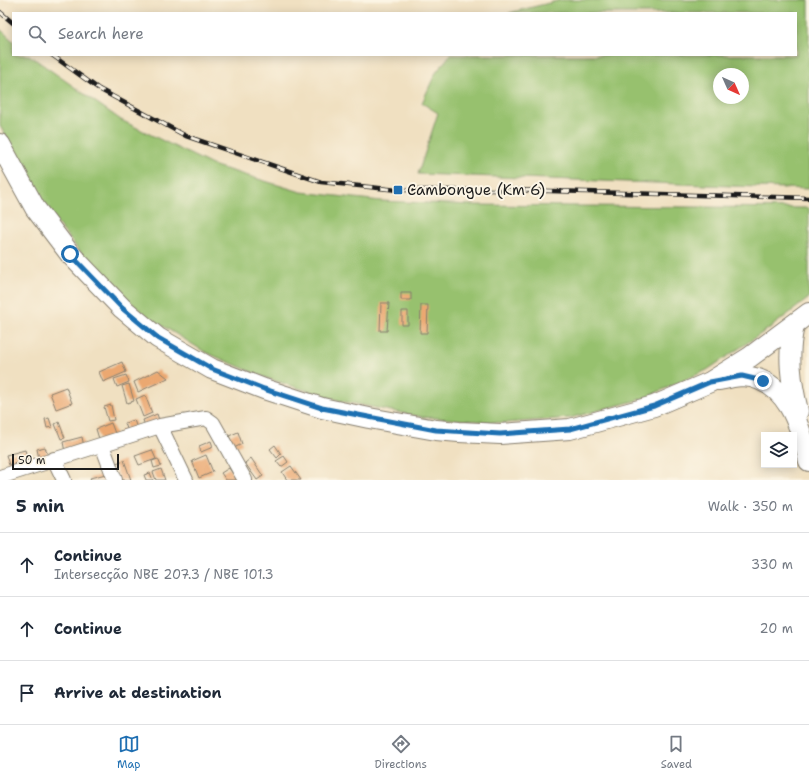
<!DOCTYPE html>
<meta charset="utf-8">
<style>
body{margin:0;font-family:"Shantell Sans",sans-serif;background:#f2f2f3;color:#1f2937}
.controls{position:absolute;right:12px;bottom:12px;display:grid;overflow:hidden;border-radius:0px;box-shadow:0 2px 10px #0003}
.controls button{width:36px;height:36px;display:grid;place-items:center;padding:0;border:0;border-bottom:1px solid #e0e1e3;background:#fff;color:#1f2937;font:20px sans-serif}
.compass{position:absolute;left:713px;top:68px;width:36px;height:36px;border-radius:50%;background:#fff;box-shadow:0 2px 10px #0003;rotate:135deg}
.scale{position:absolute;left:12px;bottom:10px;width:107px;box-sizing:border-box;padding-left:4px;border:2px solid #1c1c1c;border-top:0;font-size:11px;line-height:14px;white-space:nowrap;color:#1c1c1c;-webkit-text-stroke:3px #fcf5e5;paint-order:stroke}
.stop{position:absolute;width:12px;height:12px;margin:-9px;border:3px solid #1f6fb2;border-radius:50%;background:#fff}
.stop.end{background:#1f6fb2;border-color:#fff;box-shadow:0 1px 4px #0008}
.list{margin:0;padding:0;list-style:none}
h2{display:flex;justify-content:space-between;align-items:center;height:52px;margin:0;padding:0 16px;font-size:17px}
h2 small{font-size:13px;font-weight:400;color:#747a83}
.list li{display:grid;grid-template-columns:26px 1fr auto;gap:12px;align-items:center;box-sizing:border-box;height:64px;padding:0 16px;border-top:1px solid #e0e1e3}
.list b{display:block;font-size:15px;white-space:nowrap}
.list p{margin:0;font-size:13px;white-space:nowrap;color:#747a83}
.list em{font-size:13px;font-style:normal;color:#747a83}
.icon{flex:none;width:22px;height:22px;fill:none;stroke:currentColor;stroke-width:2;stroke-linecap:round;stroke-linejoin:round}
.map{position:relative;flex:none;width:809px;height:480px;overflow:hidden}
.search{position:absolute;background:#fff;box-shadow:0 2px 10px #0003;left:12px;right:12px;top:12px;height:44px;display:flex;align-items:center;gap:10px;box-sizing:border-box;padding:0 14px;border-radius:0px;color:#747a83;font-size:15px}
.sheet{height:244px;background:#fff}
nav{display:flex;justify-content:space-around;align-items:center;box-sizing:border-box;height:56px;border-top:1px solid #e0e1e3;background:#fff;font-size:11px;color:#747a83}
nav a{display:grid;justify-items:center;gap:2px}
nav .on{color:#1f6fb2}
.map>svg:first-child{display:block}
.green{fill:#97c16e;stroke:#5a6e45;fill-rule:evenodd}
.building{fill:#eba871}
.lines{fill:none;stroke-linecap:round;stroke-linejoin:round}
.street-casing{stroke:#867e6e;stroke-width:16}
.secondary-casing{stroke:#867e6e;stroke-width:22}
.street{stroke:#fff;stroke-width:14}
.secondary{stroke:#fff;stroke-width:20}
.rail-casing{stroke:#1c1c1c;stroke-width:4.5}
.rail{stroke:#fcf5e5;stroke-width:3;stroke-dasharray:9;stroke-linecap:butt}
.route{stroke:#1f6fb2;stroke-width:5}
.poi-dot{fill:#1f6fb2;stroke:#fcf5e5;stroke-width:1.5}
.labels{text-anchor:middle;dominant-baseline:central;stroke-width:4;stroke-linejoin:round;paint-order:stroke}
.poi-label{font-size:15px;fill:#1c1c1c;stroke:#fcf5e5;text-anchor:start}
</style>
<div class="map">
<svg width="809" height="480" viewBox="0 0 809 480">
<rect width="100%" height="100%" fill="#fcf5e5"/>
<filter id="ink" filterUnits="userSpaceOnUse"><feTurbulence type="fractalNoise" baseFrequency=".025" numOctaves="2"/><feDisplacementMap in="SourceGraphic" scale="8" xChannelSelector="R" yChannelSelector="G"/><feConvolveMatrix kernelMatrix="1 2 1 2 8 2 1 2 1" color-interpolation-filters="sRGB"/></filter>
<filter id="wash" filterUnits="userSpaceOnUse"><feTurbulence type="fractalNoise" baseFrequency=".012" numOctaves="4" result="noise"/><feDisplacementMap in="SourceGraphic" scale="16" xChannelSelector="R" yChannelSelector="G"/><feGaussianBlur stdDeviation="0.9" result="paint"/><feColorMatrix in="noise" values="0 0 0 0 0 0 0 0 0 0 0 0 0 0 0 0 0 1.4 0 .05"/><feComposite in="paint" operator="in"/></filter>
<g filter="url(#wash)">
<rect width="100%" height="100%" fill="#f0e0c1"/>
<path class="green" d="M561,0H809V189L418,174L438,113L422,103L435,74L450,55H796V13H509ZM719,74H743V98H719Z
M0,29L13,41V55H29L121,120L212,165L301,192L381,201L473,205L809,208V298L771,327L707,370L642,399L570,418L505,423L422,417L341,401L266,378L205,352L145,315L89,263L48,212L0,126Z"/>
<g id="blocks">
<path class="building" d="M401,293H411V300H401Z
M381,303H389L387,331H380Z
M421,305H428L427,333H420Z
M402,311H408V325H402Z
M122,362L126,372L103,382L99,372Z
M158,370L168,378L138,392L134,382Z
M126,375L129,382L117,387L114,379Z
M129,384L134,401L127,403L122,386Z
M66,387L72,403L56,409L50,393Z
M145,395L152,413L143,417L136,399Z
M111,405L114,420L108,421L104,407Z
M157,414L160,423L146,429L143,420Z
M49,418L52,427L47,428L45,419Z
M134,420L138,431L121,436L120,431L127,429L125,423Z
M59,422L65,438L61,439L55,424Z
M111,423L116,436L100,442L96,429Z
M238,432L242,444L234,448L229,436Z
M82,437L84,447L65,452L63,442Z
M211,441L213,447L201,452L199,446Z
M275,445L281,454L277,458L270,449Z
M45,447L48,456L39,459L37,449Z
M25,450L28,460L9,465L6,455Z
M152,450L156,459L139,465L135,456Z
M206,455L213,472L199,478L192,461Z
M284,456L288,462L281,467L276,461Z
M251,458L263,476L257,480L245,463Z
M158,459L161,466L154,468L152,461Z
M124,460L131,480H120L114,464Z
M291,466L301,480H287L282,472Z
M229,468L237,480H226L221,473Z
M161,469L165,480H156L153,472Z
M150,473L153,480H146L144,475Z
M106,474L108,480H91L90,478Z"/>
</g>
</g>
<g filter="url(#ink)">
<use href="#blocks" fill-opacity="0" stroke="#867e6e" stroke-width="1"/>
<g class="lines">
<defs>
<path id="street" d="M160,426L186,480
M102,445L115,480
M54,459L64,480
M0,477L160,426L206,418L213,423L245,480"/>
<path id="secondary" d="M0,144L35,208L70,254L122,308L158,338L212,369L264,389L322,408L369,418L436,430L459,432L500,434L570,429L654,406L710,382L750,357L809,313
M794,326C787,355 791,382 798,411
M718,380C726,379 735,376 743,376C787,379 800,425 809,461"/>
</defs>
<use href="#street" class="street-casing"/>
<use href="#secondary" class="secondary-casing"/>
<use href="#street" class="street"/>
<use href="#secondary" class="secondary"/>
<defs>
<path id="rail" d="M0,12L13,23
M52,55L99,89L186,136L321,182L398,190H514L809,198"/>
</defs>
<use href="#rail" class="rail-casing"/>
<use href="#rail" class="rail"/>
</g>
</g>
<g class="lines" filter="url(#ink)">
<path class="route" d="M70,254L122,308L158,338L212,369L264,389L322,408L436,430L500,434L570,429L654,406L710,382L742,376L763,381"/>
</g>
<rect class="poi-dot" x="393" y="185" width="10" height="10" rx="2"/>
<g class="labels">
<g class="poi-label">
<text x="407" y="190">Cambongue (Km 6)</text>
</g>
</g>
</svg>
<div class="controls">
<button><svg class="icon" aria-label="layers" viewBox="0 0 24 24"><path d="M12 4l9 5-9 5-9-5zM3 14l9 5 9-5"/></svg></button>
</div>
<svg class="compass" viewBox="-18 -18 36 36"><path d="M0-13l5 13h-10z" fill="#e53935"/><path d="M0 13l5-13h-10z" fill="#747a83"/></svg>
<div class="scale">50 m</div>
<div class="stop" style="left:70px;top:254px"></div>
<div class="stop end" style="left:763px;top:381px"></div>
<div class="search"><svg class="icon" aria-label="search" viewBox="0 0 24 24"><circle cx="10" cy="10" r="6"/><path d="M15 15l6 6"/></svg>Search here</div>
</div>
<section class="sheet">
<h2>5 min<small>Walk · 350 m</small></h2>
<ul class="list">
<li><svg class="icon" aria-label="ahead" viewBox="0 0 24 24"><path d="M12 20V5M6 11l6-6 6 6"/></svg><div><b>Continue</b><p>Intersecção NBE 207.3 / NBE 101.3</p></div><em>330 m</em></li>
<li><svg class="icon" aria-label="ahead" viewBox="0 0 24 24"><path d="M12 20V5M6 11l6-6 6 6"/></svg><div><b>Continue</b></div><em>20 m</em></li>
<li><svg class="icon" aria-label="arrive" viewBox="0 0 24 24"><path d="M6 21V4h12l-3 4 3 4H6"/></svg><div><b>Arrive at destination</b></div></li>
</ul>
</section>
<nav>
<a class="on"><svg class="icon" aria-label="map" viewBox="0 0 24 24"><path d="M3 6l6-2 6 2 6-2v14l-6 2-6-2-6 2zM9 4v14M15 6v14"/></svg>Map</a>
<a><svg class="icon" aria-label="directions" viewBox="0 0 24 24"><path d="M12 3l9 9-9 9-9-9zM9 14v-3h6M13 9l2 2-2 2"/></svg>Directions</a>
<a><svg class="icon" aria-label="saved" viewBox="0 0 24 24"><path d="M7 4h10v16l-5-4-5 4z"/></svg>Saved</a>
</nav>
